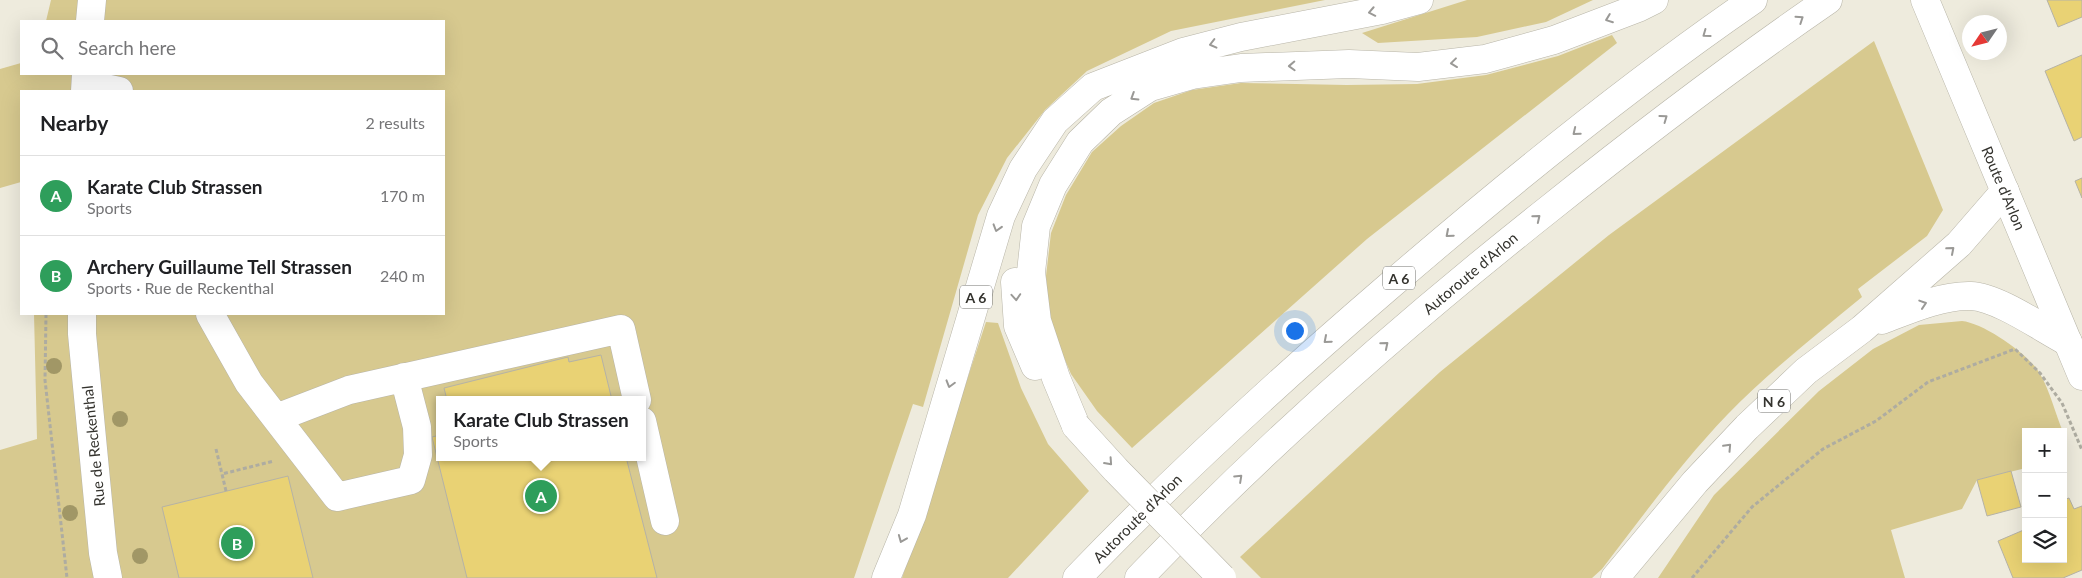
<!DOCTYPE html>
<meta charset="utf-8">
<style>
body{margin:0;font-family:Lato,sans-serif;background:#f6f6f6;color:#202124}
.controls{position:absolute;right:15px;bottom:15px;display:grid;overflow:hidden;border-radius:0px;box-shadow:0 5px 20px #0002}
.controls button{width:45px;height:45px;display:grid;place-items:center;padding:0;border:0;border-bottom:1px solid #e0e0e0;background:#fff;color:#202124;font:25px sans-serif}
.compass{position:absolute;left:1962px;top:15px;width:45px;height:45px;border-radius:50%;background:#fff;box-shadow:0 5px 20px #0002;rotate:235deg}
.you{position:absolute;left:1294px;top:330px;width:18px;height:18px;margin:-12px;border:4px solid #fff;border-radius:50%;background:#1a73e8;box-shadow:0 0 0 8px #1a73e833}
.badge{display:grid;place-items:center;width:32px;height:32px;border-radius:50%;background:#656ee7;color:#fff;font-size:16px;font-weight:700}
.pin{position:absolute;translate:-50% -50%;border:2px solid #fff;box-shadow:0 1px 5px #0006}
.popup{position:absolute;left:436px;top:396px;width:210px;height:65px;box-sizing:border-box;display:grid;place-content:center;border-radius:0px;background:#fff;filter:drop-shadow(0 1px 4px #0005);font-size:16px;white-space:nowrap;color:#757577}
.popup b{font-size:19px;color:#202124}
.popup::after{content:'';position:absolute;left:50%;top:100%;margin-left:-10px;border:10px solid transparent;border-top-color:#fff}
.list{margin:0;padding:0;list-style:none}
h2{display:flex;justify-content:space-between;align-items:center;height:65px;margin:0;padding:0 20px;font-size:21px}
h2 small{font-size:16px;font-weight:400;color:#757577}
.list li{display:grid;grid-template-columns:32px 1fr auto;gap:15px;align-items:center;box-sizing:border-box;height:80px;padding:0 20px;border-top:1px solid #e0e0e0}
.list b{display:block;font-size:19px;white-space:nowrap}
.list p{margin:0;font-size:16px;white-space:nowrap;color:#757577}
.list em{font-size:16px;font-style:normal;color:#757577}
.icon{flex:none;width:28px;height:28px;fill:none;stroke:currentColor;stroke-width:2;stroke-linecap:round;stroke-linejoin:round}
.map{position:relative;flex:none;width:2082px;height:578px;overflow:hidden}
.search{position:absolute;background:#fff;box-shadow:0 5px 20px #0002;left:20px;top:20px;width:425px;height:55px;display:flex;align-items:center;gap:12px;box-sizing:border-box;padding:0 18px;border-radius:0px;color:#757577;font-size:19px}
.panel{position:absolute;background:#fff;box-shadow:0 5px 20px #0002;left:20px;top:90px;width:425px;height:225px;border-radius:0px}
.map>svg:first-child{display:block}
.green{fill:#d7c98f;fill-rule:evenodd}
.building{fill:#e9d274;stroke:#b5b2a6}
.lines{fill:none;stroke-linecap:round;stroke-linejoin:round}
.minor-casing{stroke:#b8b5a8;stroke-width:29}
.major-casing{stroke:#b8b5a8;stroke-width:29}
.highway-casing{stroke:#b8b5a8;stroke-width:29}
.path{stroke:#aeaca1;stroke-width:3;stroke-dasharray:4 2.5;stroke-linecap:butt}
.minor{stroke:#fff;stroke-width:28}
.major{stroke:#fff;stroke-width:28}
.highway{stroke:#fff;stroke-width:28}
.highway-bridge-casing{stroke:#b8b5a8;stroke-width:29;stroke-linecap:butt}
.highway-bridge{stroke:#fff;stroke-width:28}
.tree{fill:#a19766}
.oneway{stroke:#9a9996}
.labels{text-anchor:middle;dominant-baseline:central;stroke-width:5;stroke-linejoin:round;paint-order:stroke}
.shield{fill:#fff;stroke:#71706d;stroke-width:1}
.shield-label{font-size:14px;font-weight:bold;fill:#34332e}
.street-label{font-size:15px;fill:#34332e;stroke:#fff}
</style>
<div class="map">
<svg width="2082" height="578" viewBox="0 0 2082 578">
<rect width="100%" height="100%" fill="#eeebdd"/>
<path class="green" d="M51,0H1325L1171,31L1087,71L1045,110L1007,158L978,215L923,407L913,404L854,578H0V450L37,439L34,314H444V91H21V182L0,188V69L21,63V74H444V21H46ZM440,400H642V457H440Z
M1467,0H1593L1546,22L1477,37L1378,43L1362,33Z
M1612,35L1617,43L1367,239L1132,448L1097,411L1071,374L1049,323L1046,276L1051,233L1066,195L1092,152L1121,126L1154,103L1192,90L1241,83L1347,85L1417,84L1486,75L1558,56Z
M1874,41L1943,210L1927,236L1858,289L1862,297C1816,335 1769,372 1727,415C1681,463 1642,517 1602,569L1592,578H1261L1240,557L1440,372L1609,235Z
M1962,321C1984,323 2030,355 2040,374C2050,391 2055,413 2063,432H2026V468L1977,480L1962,509L1891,530L1905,578H1658L1714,495L1819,391L1873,349L1919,325Z
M986,322L998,323L1021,388L1048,444L1089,491L1008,578H902Z"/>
<path class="building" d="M2047,0H2082V17L2058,27Z
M2082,55V137L2074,141L2045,71Z
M2082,178V198L2075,181Z
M601,355L612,400H447L444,388L568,357L569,362Z
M440,435V457H626L657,578H467L432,437Z
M2011,471L2021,507L1987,516L1977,480Z
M288,476L313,578H179L162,507Z
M2069,498L2074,509L2082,506V570L2063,578H2013L1998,541L2026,529V559H2063V500Z"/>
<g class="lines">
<defs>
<path id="minor" d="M86,84L119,91
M210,314L249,383L337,497L411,480L418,455L417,427L404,377
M276,418L349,390L621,329L637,400
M642,421L665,521"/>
<path id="major" d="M1925,0L2082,376
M90,21L92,0
M85,91L86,74
M82,314V334L103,553L108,578"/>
<path id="highway" d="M1015,282L1018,326L1035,366
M1882,320C1908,310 1942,295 1971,296C1998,297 2043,329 2068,342
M1076,426L1056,378L1037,321L1031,272L1036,226L1053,185L1080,142L1111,112L1150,87L1192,75L1241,68L1349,64L1418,67L1485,59L1554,40L1638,8L1654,0
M886,578L912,515L1001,216L1023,169L1055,121L1093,87L1183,52L1241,37L1382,10L1419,0
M1077,578C1175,476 1280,380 1387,288C1504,187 1625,88 1753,0
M1139,578C1266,445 1405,323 1549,209C1640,136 1732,66 1828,0
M1615,578L1695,482L1747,427L1806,371L1862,329L1959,244L2005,191"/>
</defs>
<use href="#minor" class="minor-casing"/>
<use href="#major" class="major-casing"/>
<use href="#highway" class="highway-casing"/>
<path class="path" d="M46,314L45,380L67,578
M216,449L222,474
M226,491L222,474L274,461
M1692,578L1752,507L1823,449L1876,421L1928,382L2015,349L2040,373L2062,403L2082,450"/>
<use href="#minor" class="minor"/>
<use href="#major" class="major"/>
<use href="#highway" class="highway"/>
<defs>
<path id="highway-bridge" d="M1076,426L1116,470L1222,578"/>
</defs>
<use href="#highway-bridge" class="highway-bridge-casing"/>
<use href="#highway-bridge" class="highway-bridge"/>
</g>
<g class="tree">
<circle cx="54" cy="366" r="8"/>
<circle cx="120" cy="419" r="8"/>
<circle cx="70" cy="513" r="8"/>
<circle cx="140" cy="556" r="8"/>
</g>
<defs><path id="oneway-chevron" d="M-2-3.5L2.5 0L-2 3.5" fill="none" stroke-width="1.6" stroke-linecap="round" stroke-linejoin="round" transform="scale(1.25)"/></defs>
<g class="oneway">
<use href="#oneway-chevron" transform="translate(1372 12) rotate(169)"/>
<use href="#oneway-chevron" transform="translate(1609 19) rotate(159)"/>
<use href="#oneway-chevron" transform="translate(1800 19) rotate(-34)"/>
<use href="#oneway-chevron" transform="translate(1706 34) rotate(144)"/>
<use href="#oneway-chevron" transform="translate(1213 44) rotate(166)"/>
<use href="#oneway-chevron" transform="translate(1454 63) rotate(173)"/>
<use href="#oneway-chevron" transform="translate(1292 66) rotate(178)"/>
<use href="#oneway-chevron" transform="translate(1134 97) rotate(148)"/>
<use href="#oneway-chevron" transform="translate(1664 118) rotate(-36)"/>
<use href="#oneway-chevron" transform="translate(1576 132) rotate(141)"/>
<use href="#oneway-chevron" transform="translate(1537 218) rotate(-39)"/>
<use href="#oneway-chevron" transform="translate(997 228) rotate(107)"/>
<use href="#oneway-chevron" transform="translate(1449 234) rotate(139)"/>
<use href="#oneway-chevron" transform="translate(1951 250) rotate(-41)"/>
<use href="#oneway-chevron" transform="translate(1016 297) rotate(86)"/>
<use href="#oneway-chevron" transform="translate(1923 304) rotate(-18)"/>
<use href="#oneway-chevron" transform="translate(1327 340) rotate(139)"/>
<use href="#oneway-chevron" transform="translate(1385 345) rotate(-40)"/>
<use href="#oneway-chevron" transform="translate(950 384) rotate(106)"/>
<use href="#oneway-chevron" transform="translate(1728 447) rotate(-47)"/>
<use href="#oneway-chevron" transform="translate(1109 462) rotate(48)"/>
<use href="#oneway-chevron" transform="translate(1239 478) rotate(-43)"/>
<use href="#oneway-chevron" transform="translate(902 539) rotate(112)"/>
</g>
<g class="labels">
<g class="shield">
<rect x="1383" y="266.5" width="32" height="23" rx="4"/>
<rect x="960" y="285.5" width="32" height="23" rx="4"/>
<rect x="1758" y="389.5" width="32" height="23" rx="4"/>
</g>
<g class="shield-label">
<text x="1399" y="278">A 6</text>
<text x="976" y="297">A 6</text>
<text x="1774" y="401">N 6</text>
</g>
<g class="street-label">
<text transform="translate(2004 188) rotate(67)">Route d'Arlon</text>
<text transform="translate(1470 273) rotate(-40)">Autoroute d'Arlon</text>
<text transform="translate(93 446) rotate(-96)">Rue de Reckenthal</text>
<text transform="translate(1137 518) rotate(-45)">Autoroute d'Arlon</text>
</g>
</g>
</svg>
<div class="controls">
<button>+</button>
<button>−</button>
<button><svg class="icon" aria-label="layers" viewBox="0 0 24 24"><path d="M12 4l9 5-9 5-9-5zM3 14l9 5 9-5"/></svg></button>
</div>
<svg class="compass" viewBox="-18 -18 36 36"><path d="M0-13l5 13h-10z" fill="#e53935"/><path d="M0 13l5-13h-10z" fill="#757577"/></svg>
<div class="you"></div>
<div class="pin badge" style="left:541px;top:496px;background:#2e9e5b">A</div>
<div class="popup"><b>Karate Club Strassen</b>Sports</div>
<div class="pin badge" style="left:237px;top:543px;background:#2e9e5b">B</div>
<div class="search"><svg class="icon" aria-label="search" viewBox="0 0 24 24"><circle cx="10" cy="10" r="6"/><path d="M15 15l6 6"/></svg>Search here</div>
<section class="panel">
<h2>Nearby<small>2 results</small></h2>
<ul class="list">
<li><span class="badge" style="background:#2e9e5b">A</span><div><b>Karate Club Strassen</b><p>Sports</p></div><em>170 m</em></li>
<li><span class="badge" style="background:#2e9e5b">B</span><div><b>Archery Guillaume Tell Strassen</b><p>Sports · Rue de Reckenthal</p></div><em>240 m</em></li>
</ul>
</section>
</div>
